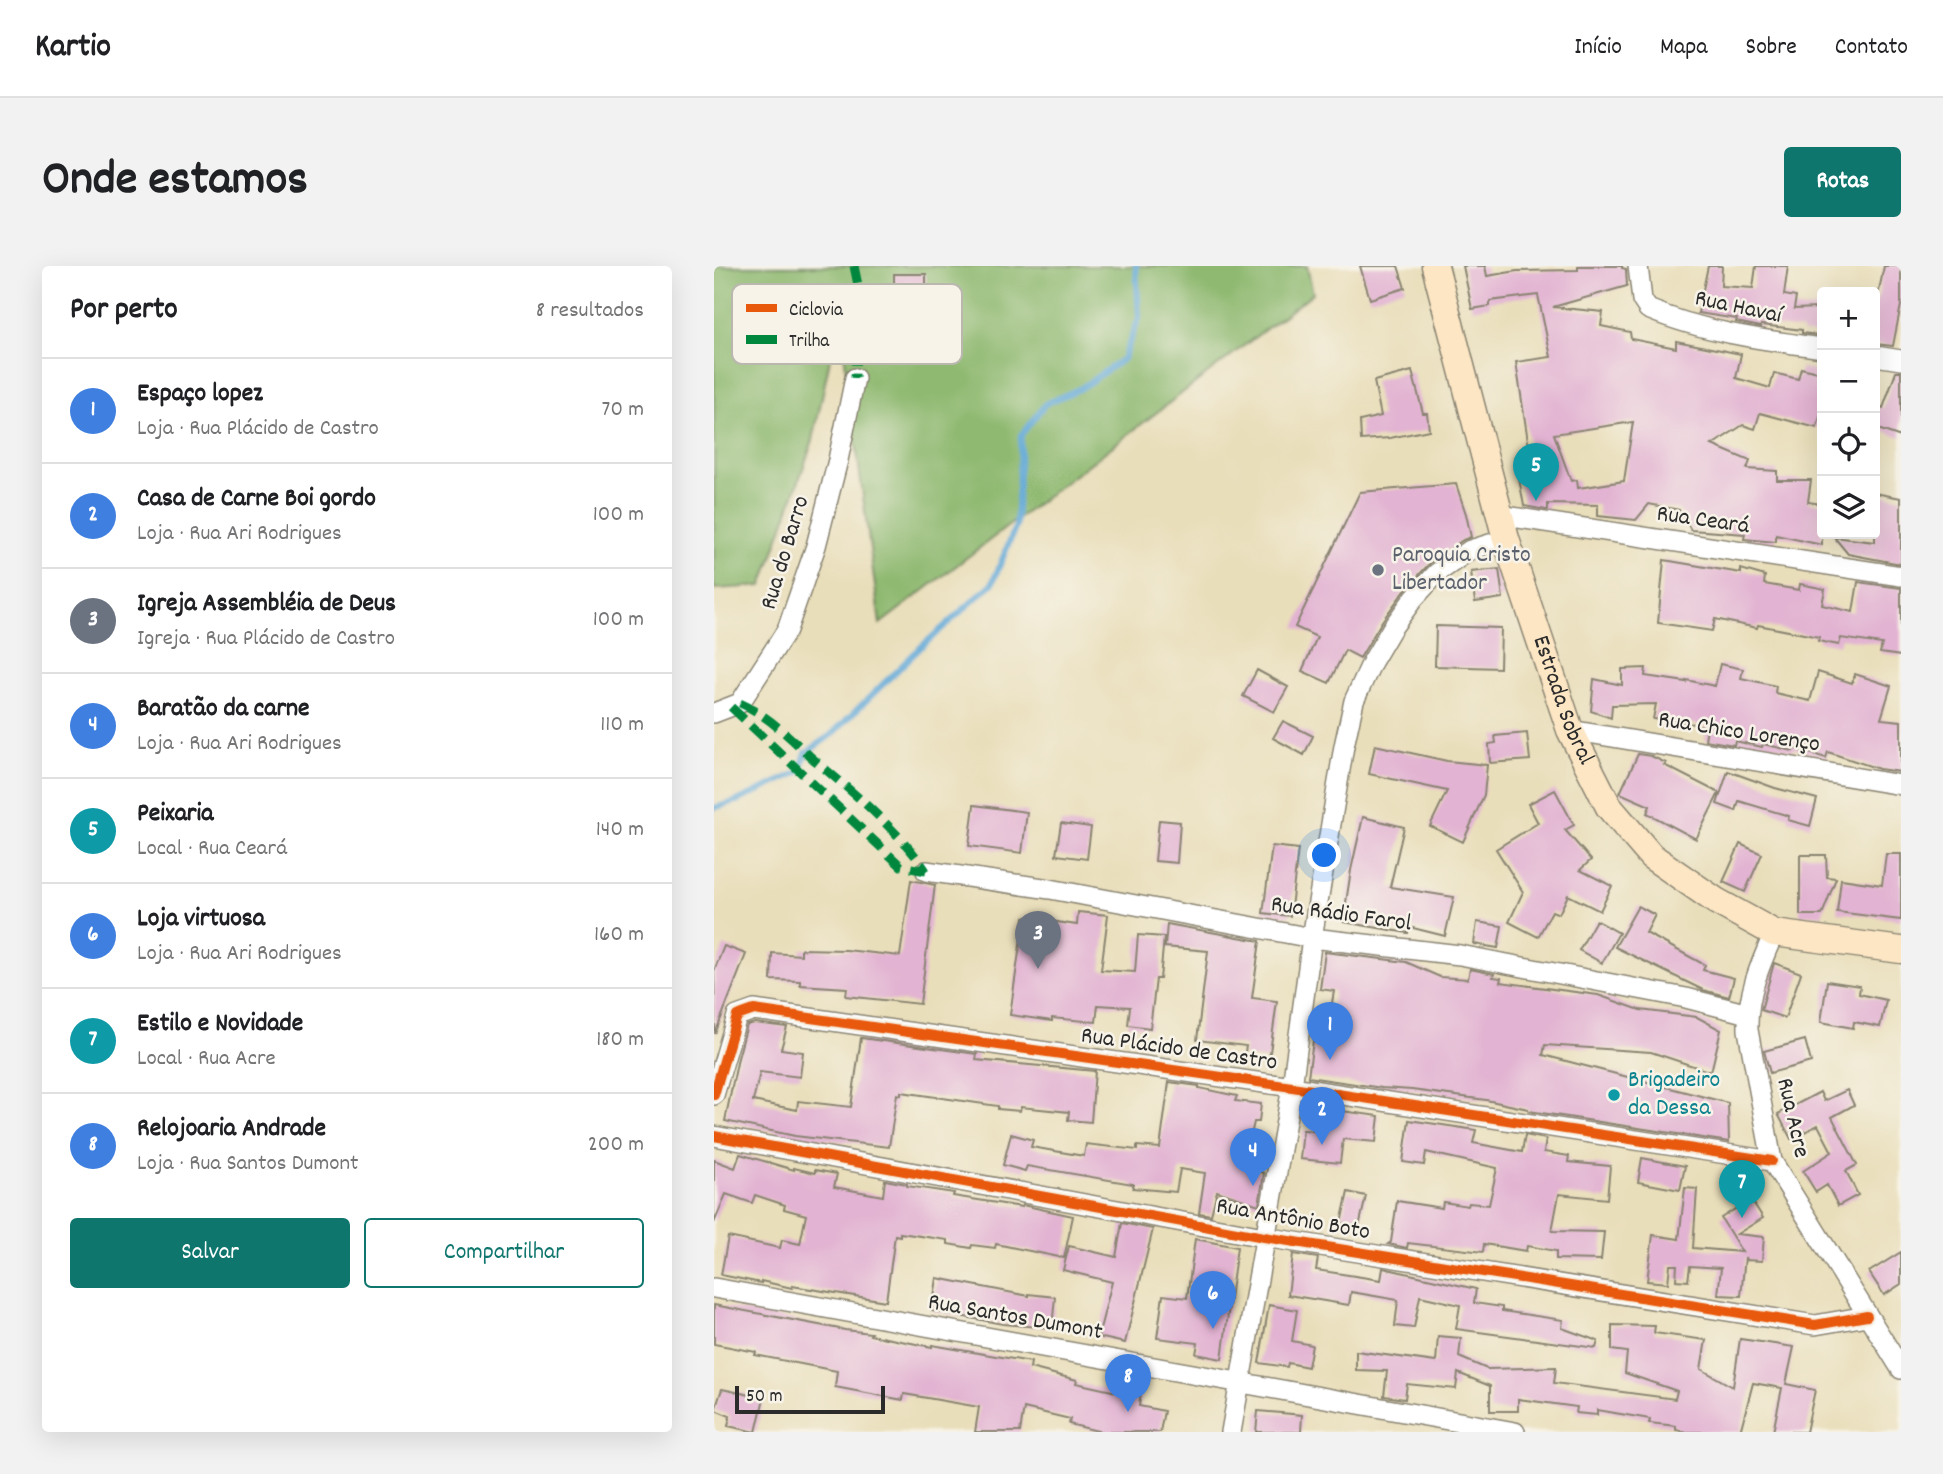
<!DOCTYPE html>
<html lang="pt">
<meta charset="utf-8">
<style>
body{margin:0;font-family:Dekko,sans-serif;background:#f2f2f2;color:#202124}
.controls{position:absolute;right:21px;top:21px;display:grid;overflow:hidden;border-radius:7px;box-shadow:0 7px 28px #0002}
.controls button{width:63px;height:63px;display:grid;place-items:center;padding:0;border:0;border-bottom:2px solid #e0e0e0;background:#fff;color:#202124;font:35px sans-serif}
.scale{position:absolute;left:21px;bottom:18px;width:150px;box-sizing:border-box;padding-left:7px;border:4px solid #2b2b2b;border-top:0;font-size:19px;line-height:24px;white-space:nowrap;color:#2b2b2b;-webkit-text-stroke:5px #f7f3e8;paint-order:stroke}
.you{position:absolute;left:611px;top:590px;width:24px;height:24px;margin:-18px;border:5px solid #fff;border-radius:50%;background:#1a73e8;box-shadow:0 0 0 10px #1a73e833}
.badge{display:grid;place-items:center;width:46px;height:46px;border-radius:50%;background:#0f766e;color:#fff;font-size:23px;font-weight:700}
.pin{position:absolute;translate:-50% -58px;filter:drop-shadow(0 2px 4px #0008)}
.pin::after{content:'';position:absolute;top:37px;width:24px;height:21px;background:inherit;clip-path:polygon(0 0,100% 0,50% 100%)}
.list{margin:0;padding:0;list-style:none}
h2{display:flex;justify-content:space-between;align-items:center;height:91px;margin:0;padding:0 28px;font-size:30px}
h2 small{font-size:23px;font-weight:400;color:#757577}
.list li{display:grid;grid-template-columns:46px 1fr auto;gap:21px;align-items:center;box-sizing:border-box;height:105px;padding:0 28px;border-top:2px solid #e0e0e0}
.list b{display:block;font-size:26px;white-space:nowrap}
.list p{margin:0;font-size:23px;white-space:nowrap;color:#757577}
.list em{font-size:23px;font-style:normal;color:#757577}
.actions{display:flex;gap:14px;padding:21px 28px}
.actions a{flex:1;padding:16px 0;border:2px solid #0f766e;border-radius:7px;text-align:center;font-size:24px;color:#0f766e}
.actions .main{background:#0f766e;color:#fff}
.icon{flex:none;width:38px;height:38px;fill:none;stroke:currentColor;stroke-width:2;stroke-linecap:round;stroke-linejoin:round}
.map{position:relative;flex:none;width:1187px;height:1166px;overflow:hidden;border-radius:7px}
header{display:flex;align-items:center;gap:42px;box-sizing:border-box;height:98px;padding:0 35px;background:#fff;border-bottom:2px solid #e0e0e0}
header strong{font-size:33px}
nav{display:flex;gap:38px;margin-inline-start:auto;font-size:24px}
.intro{display:flex;align-items:center;justify-content:space-between;box-sizing:border-box;height:168px;padding:0 42px}
h1{margin:0;font-size:49px}
.button{padding:18px 32px;border-radius:7px;background:#0f766e;color:#fff;font-size:24px;font-weight:700}
main{display:flex;gap:42px;padding:0 42px}
aside{flex:1;background:#fff;border-radius:7px;box-shadow:0 7px 28px #0002}
.map>svg:first-child{display:block}
.forest{fill:#8fb971;stroke:#5d724e;stroke-width:2}
.lines{fill:none;stroke-linecap:round;stroke-linejoin:round}
.stream{stroke:#60a8d7;stroke-width:6}
.building{fill:#e2b3d2;fill-rule:evenodd}
.street-casing{stroke:#8a8472;stroke-width:22}
.secondary-casing{stroke:#8a8472;stroke-width:29}
.street{stroke:#fff;stroke-width:19}
.secondary{stroke:#fce6c4;stroke-width:26}
.quiet{stroke:#00873e;stroke-width:9;stroke-dasharray:18 9;stroke-linecap:butt}
.cycleway-casing{stroke:#f7f3e8;stroke-width:15}
.cycleway{stroke:#e8590c;stroke-width:10}
.worship-dot{fill:#6b7280;stroke:#f7f3e8;stroke-width:2.5}
.culture-dot{fill:#0f9aa8;stroke:#f7f3e8;stroke-width:2.5}
.labels{text-anchor:middle;dominant-baseline:central;stroke-width:5;stroke-linejoin:round;paint-order:stroke}
.street-label{font-size:24px;fill:#2b2b2b;stroke:#f7f3e8}
.worship-label{font-size:24px;fill:#5b616d;stroke:#f7f3e8;text-anchor:start}
.culture-label{font-size:24px;fill:#0d838f;stroke:#f7f3e8;text-anchor:start}
.key{fill:#f7f3e8;stroke:#bab7af;stroke-width:2}
.key-label{font-size:19px;fill:#2b2b2b}
</style>
<header>
<strong>Kartio</strong>
<nav><a>Início</a><a>Mapa</a><a>Sobre</a><a>Contato</a></nav>
</header>
<div class="intro"><h1>Onde estamos</h1><a class="button">Rotas</a></div>
<main>
<aside>
<h2>Por perto<small>8 resultados</small></h2>
<ul class="list">
<li><span class="badge" style="background:#3f7fe0">1</span><div><b>Espaço lopez</b><p>Loja · Rua Plácido de Castro</p></div><em>70 m</em></li>
<li><span class="badge" style="background:#3f7fe0">2</span><div><b>Casa de Carne Boi gordo</b><p>Loja · Rua Ari Rodrigues</p></div><em>100 m</em></li>
<li><span class="badge" style="background:#6b7280">3</span><div><b>Igreja Assembléia de Deus</b><p>Igreja · Rua Plácido de Castro</p></div><em>100 m</em></li>
<li><span class="badge" style="background:#3f7fe0">4</span><div><b>Baratão da carne</b><p>Loja · Rua Ari Rodrigues</p></div><em>110 m</em></li>
<li><span class="badge" style="background:#0f9aa8">5</span><div><b>Peixaria</b><p>Local · Rua Ceará</p></div><em>140 m</em></li>
<li><span class="badge" style="background:#3f7fe0">6</span><div><b>Loja virtuosa</b><p>Loja · Rua Ari Rodrigues</p></div><em>160 m</em></li>
<li><span class="badge" style="background:#0f9aa8">7</span><div><b>Estilo e Novidade</b><p>Local · Rua Acre</p></div><em>180 m</em></li>
<li><span class="badge" style="background:#3f7fe0">8</span><div><b>Relojoaria Andrade</b><p>Loja · Rua Santos Dumont</p></div><em>200 m</em></li>
</ul>
<div class="actions"><a class="main">Salvar</a><a>Compartilhar</a></div>
</aside>
<div class="map">
<svg width="1187" height="1166" viewBox="0 0 1187 1166">
<rect width="100%" height="100%" fill="#f7f3e8"/>
<filter id="ink" filterUnits="userSpaceOnUse"><feTurbulence type="fractalNoise" baseFrequency=".0143" numOctaves="2"/><feDisplacementMap in="SourceGraphic" scale="14" xChannelSelector="R" yChannelSelector="G"/><feConvolveMatrix kernelMatrix="1 2 1 2 8 2 1 2 1" color-interpolation-filters="sRGB"/></filter>
<filter id="wash" filterUnits="userSpaceOnUse"><feTurbulence type="fractalNoise" baseFrequency=".00686" numOctaves="4" result="noise"/><feDisplacementMap in="SourceGraphic" scale="28" xChannelSelector="R" yChannelSelector="G"/><feGaussianBlur stdDeviation="1.57" result="paint"/><feColorMatrix in="noise" values="0 0 0 0 0 0 0 0 0 0 0 0 0 0 0 0 0 1.4 0 .05"/><feComposite in="paint" operator="in"/></filter>
<g filter="url(#wash)">
<rect width="100%" height="100%" fill="#e9deba"/>
<path class="forest" d="M0,0H593L599,27L166,358L125,50L99,174L48,320L0,323Z"/>
<g class="lines">
<path class="stream" d="M0,542L23,535L85,506L92,487L117,469L207,381L278,318L302,260L307,169L331,138L367,122L409,93L425,52L422,0"/>
</g>
<g id="blocks">
<path class="building" d="M646,0H684L691,22L656,33Z
M749,0H771L773,10L803,5L864,4V0H908V2L912,3L913,20L839,41L889,46L887,60L916,66L917,73L962,82V75L1027,88L1022,112L1056,122L1060,107L1084,113L1087,102L1108,107V143L1103,162L1046,147L1041,163L1029,159L998,179L1036,195L1033,203L1063,205V214H1097L1094,236L1108,238V279L1062,269V276L1030,273L1031,268L977,264L965,244L935,238L922,254L884,250V239L834,238V244H832L810,240L801,191L816,188L802,96L837,91L824,29L776,35V40L758,43ZM919,156L910,215L864,222L863,214L857,215L840,168Z
M994,0H1008L1007,20L1039,22L1042,0H1074L1070,29L1082,31L1080,43L1104,42V69L1088,67V64L1047,59V61L1022,56L1023,53L984,47Z
M1170,0H1187V39L1179,80L1161,78V34L1163,35Z
M180,8H212V40H180Z
M698,105L709,147H713L715,164L676,172L647,174L646,155L667,150L660,115Z
M1182,106H1187V171L1161,162V139L1169,142Z
M742,218L752,248L757,271L749,274L716,297L691,324L668,355L646,392L631,384L615,417L588,405L603,371L581,361L646,226Z
M1161,227L1187,232V298L1134,288L1120,271L1161,276Z
M950,294L1027,307V303L1051,310L1050,318L1085,324L1086,318L1111,323L1108,339L1139,346L1144,316L1187,322V390L1166,387L1168,378L1127,372L1125,379L1104,375L1105,371L1044,359L1043,362L1001,353L998,365L944,357Z
M785,303L789,332L761,336L757,306Z
M722,360L787,362L786,402L721,400Z
M1006,398L1029,403L1027,412L1062,420L1061,427L1096,435L1104,406L1138,417L1141,408L1177,420L1167,453L1187,455V506L1165,503L1114,486L1112,492L1079,482V485L1049,478L1048,481L1021,475L1020,479L991,474L993,461L961,454L939,453L942,438L898,439L897,452L877,445L880,413L908,419V403L932,402L931,410L972,416V414L1001,420Z
M543,404L574,421L560,446L529,430Z
M569,455L599,470L590,489L559,472Z
M813,467L816,494L776,497L775,478L782,477L781,470Z
M661,479L733,495L773,499L770,529L749,576L716,560L733,525L655,508Z
M924,488L937,490L952,497L950,499L1005,527L982,573L933,547L936,540L906,527Z
M1014,505L1061,522L1103,533L1096,560L1074,554L1075,550L1025,535L1022,545L1003,538Z
M841,524L860,559L851,564L877,594L866,604L898,620L886,645L854,629L845,648L838,645L824,671L795,656L809,626L782,583L824,557L814,538Z
M260,539L313,546L308,587L255,580Z
M649,551L690,561L676,621L740,631L731,670L695,661L694,667L629,656L637,604Z
M445,554L466,556L463,597L441,595Z
M347,557L377,561L373,593L342,589Z
M1026,578L1048,588L1031,626L1009,616Z
M558,580L584,583L576,650L549,647Z
M1172,588H1187V654L1123,646L1127,613L1168,619Z
M1086,589H1112L1113,611L1122,612L1108,649H1086Z
M197,614L221,619L206,738L132,730L133,722L86,719V715L57,714L58,687L87,689V683L132,684L186,690Z
M924,640L941,649L932,667L991,699L989,704L1020,712L1015,731L989,724L901,681Z
M364,646L394,649L387,704L421,706L424,669L450,671L446,713H442L436,762L414,759L416,741L384,739L382,756L338,752V755L296,749L310,651L363,659Z
M882,654L905,667L888,697L865,684Z
M763,656L788,660L784,682L760,678Z
M453,658L546,675L538,732L563,735L555,794L530,791L532,780L483,774L494,685L451,681Z
M10,680L32,688L1,768L0,705Z
M611,686L692,696L726,711L754,713L756,703L780,708L779,711L787,712L786,716L884,729L926,744L983,751L1007,764L997,806L937,786L831,779L829,789L1014,837L1015,876L815,845L814,843L772,834L698,824L668,822L594,811L602,753L615,755L620,725L606,723Z
M1060,697L1087,707L1071,752L1047,744Z
M1113,715L1146,720L1145,728L1172,734L1166,761L1140,756L1139,762L1107,756Z
M41,757L73,761L67,783L89,786L86,811L46,806L39,835L83,844L84,835L137,841L147,772L263,788L262,794L381,805L377,856L354,854L355,846L307,841L306,845L284,843V840L187,826V829L183,828L175,881L81,870L11,855L24,792L33,759Z
M1091,774L1097,796L1056,807L1050,785Z
M455,816L485,820V822L523,830L521,835L547,838L545,856H540L530,900L550,907L545,939L503,925L497,949L485,947L491,907L466,903L462,926L419,922V918L313,900L311,905L289,899L297,868L319,874L317,881L370,890L372,878L423,884V880L446,882Z
M1133,824L1140,839L1118,851L1143,899L1132,905L1144,929L1124,940L1113,919L1102,926L1089,905L1118,886L1104,859L1077,873L1064,848L1106,826L1110,835Z
M613,843L665,850L662,876L629,873L626,897L586,893L589,864L610,866Z
M695,854L762,864L759,877L808,886L811,869L832,873L830,886L855,890L854,896L896,900L893,933L845,928L838,965L890,966L887,994L842,993V985L813,980L812,985L770,978L769,986L694,977L693,982L674,978L677,976L683,935L728,942L729,936L754,940L755,937L775,939L783,902L712,886L710,899L689,896Z
M26,888L80,904V902L101,907V904L123,908L120,921L169,930L171,914L193,918V920L240,927L239,930L308,941V939L359,950L350,992L282,978L281,982L258,979L257,982L234,978V974L186,967V970L181,969L172,1035L78,1020V1022L47,1015V1017L7,1009L14,971L66,982L68,974L86,978L92,949L70,943L71,939L41,929L38,937L12,928L0,957V894L21,902Z
M928,892L971,900L966,924L924,916Z
M971,922L983,923L979,982L1028,986L1007,952L1037,933L1049,952L1023,968L1050,971L1048,995L1032,994L1031,991L1027,1030L1004,1029L1007,1002L976,1000L974,1015L962,1014L963,999H956L954,1017L933,1015L939,969L965,973Z
M634,926L652,930L645,961L627,957Z
M408,957L439,963L411,1077L384,1071L398,1016L349,1004L355,980L402,991Z
M481,973L523,981L508,1093L482,1088L484,1077L443,1072L449,1029L473,1032Z
M1187,986V1018L1170,1029L1155,1006Z
M579,988L604,992L602,1004L667,1014L669,1002L762,1023L760,1037L788,1041V1045L849,1054L848,1062L884,1075L882,1082L742,1063L746,1039L706,1030L700,1062L681,1060L684,1034L637,1026L635,1039L574,1029Z
M223,1012L315,1030V1028L341,1031L338,1062L289,1058L218,1045Z
M0,1039L131,1064L157,1067L156,1069L218,1081V1079L317,1096L316,1102L363,1114L362,1117L407,1127L408,1123L427,1126L425,1140L450,1145L446,1166H388L355,1158L356,1153L310,1142L306,1166H261L265,1141L190,1128L189,1134L121,1121L123,1105L41,1089L42,1086L0,1078Z
M555,1039L583,1044L578,1075L598,1079L594,1101L574,1097L573,1101L545,1097Z
M898,1059L941,1060L940,1067L992,1074L987,1103L1019,1121L1026,1073L1080,1081L1072,1118L1101,1124L1092,1166H1059L1068,1122L1039,1117L1026,1166H973L962,1164V1160L935,1157L936,1153L883,1144V1149L862,1147L863,1141L804,1133V1145H776V1120L744,1107L742,1123L693,1118L691,1133L670,1130L673,1105L642,1104V1085L722,1096L724,1070L747,1072L745,1091L773,1103L842,1101L840,1117L961,1133L963,1125L911,1107L913,1086L898,1084Z
M8,1123L50,1132L42,1166L14,1160L16,1150L1,1144Z
M544,1145L588,1149L587,1166H542Z"/>
</g>
</g>
<g filter="url(#ink)">
<use href="#blocks" fill-opacity="0" stroke="#8a8472" stroke-width="2"/>
<g class="lines">
<defs>
<path id="street" d="M924,0L928,34L934,43C988,66 1050,74 1108,82
M1161,90L1187,94
M785,249L1187,310
M0,447L26,437L73,364L102,280L124,194L141,112
M856,464L1187,519
M212,605L336,623L598,672L746,689L972,732L1034,748
M1060,667C1046,699 1033,728 1034,764L1058,895L1187,1103
M0,829L23,750L40,744L578,821L1058,895
M0,870L550,971L1101,1059L1153,1050
M0,1022L801,1166
M517,1166L578,821L598,672L630,480L640,435L658,396L678,362L700,332L723,307L756,284L792,273"/>
<g id="secondary">
<path id="s1" d="M721,0L792,273L856,464L895,541L937,590L1002,635L1060,667L1187,684"/>
</g>
</defs>
<use href="#street" class="street-casing"/>
<use href="#secondary" class="secondary-casing"/>
<use href="#street" class="street"/>
<use href="#secondary" class="secondary"/>
<path class="quiet" d="M140,0L144,19L141,112
M26,437C55,450 75,471 98,492C134,522 187,566 212,605
M17,441L187,600L212,605"/>
<defs>
<path id="cycleway" d="M0,829L23,750L40,744L578,821L1058,895
M0,870L550,971L1101,1059L1153,1050"/>
</defs>
<use href="#cycleway" class="cycleway-casing"/>
<use href="#cycleway" class="cycleway"/>
</g>
</g>
<circle class="worship-dot" cx="664" cy="304" r="7"/>
<circle class="culture-dot" cx="900" cy="829" r="7"/>
<g class="labels">
<g class="street-label">
<text transform="translate(1024 42) rotate(12)">Rua Havaí</text>
<text transform="translate(989 255) rotate(8)">Rua Ceará</text>
<text transform="translate(72 287) rotate(-73)">Rua do Barro</text>
<text stroke="none"><textPath href="#s1" startOffset="453">Estrada Sobral</textPath></text>
<text transform="translate(1025 467) rotate(9)">Rua Chico Lorenço</text>
<text transform="translate(627 649) rotate(8)">Rua Rádio Farol</text>
<text transform="translate(465 784) rotate(8)">Rua Plácido de Castro</text>
<text transform="translate(1078 852) rotate(77)">Rua Acre</text>
<text transform="translate(579 954) rotate(10)">Rua Antônio Boto</text>
<text transform="translate(301 1052) rotate(10)">Rua Santos Dumont</text>
</g>
<g class="worship-label">
<text x="678" y="290">Paroquia Cristo<tspan x="678" dy="28">Libertador</tspan></text>
</g>
<g class="culture-label">
<text x="914" y="815">Brigadeiro<tspan x="914" dy="28">da Dessa</tspan></text>
</g>
</g>
<rect x="18" y="18" width="230" height="80" rx="10" class="key"/>
<rect x="32" y="38" width="31" height="8" fill="#e8590c"/>
<rect x="32" y="69" width="31" height="9" fill="#00873e"/>
<g class="key-label">
<text x="75" y="49">Ciclovia</text>
<text x="75" y="80">Trilha</text>
</g>
</svg>
<div class="controls">
<button>+</button>
<button>−</button>
<button><svg class="icon" aria-label="locate" viewBox="0 0 24 24"><circle cx="12" cy="12" r="6"/><path d="M12 2v4M12 18v4M2 12h4M18 12h4"/></svg></button>
<button><svg class="icon" aria-label="layers" viewBox="0 0 24 24"><path d="M12 4l9 5-9 5-9-5zM3 14l9 5 9-5"/></svg></button>
</div>
<div class="scale">50 m</div>
<div class="you"></div>
<div class="pin badge" style="left:616px;top:794px;background:#3f7fe0">1</div>
<div class="pin badge" style="left:608px;top:879px;background:#3f7fe0">2</div>
<div class="pin badge" style="left:324px;top:703px;background:#6b7280">3</div>
<div class="pin badge" style="left:539px;top:920px;background:#3f7fe0">4</div>
<div class="pin badge" style="left:822px;top:235px;background:#0f9aa8">5</div>
<div class="pin badge" style="left:499px;top:1063px;background:#3f7fe0">6</div>
<div class="pin badge" style="left:1028px;top:952px;background:#0f9aa8">7</div>
<div class="pin badge" style="left:414px;top:1146px;background:#3f7fe0">8</div>
</div>
</main>
